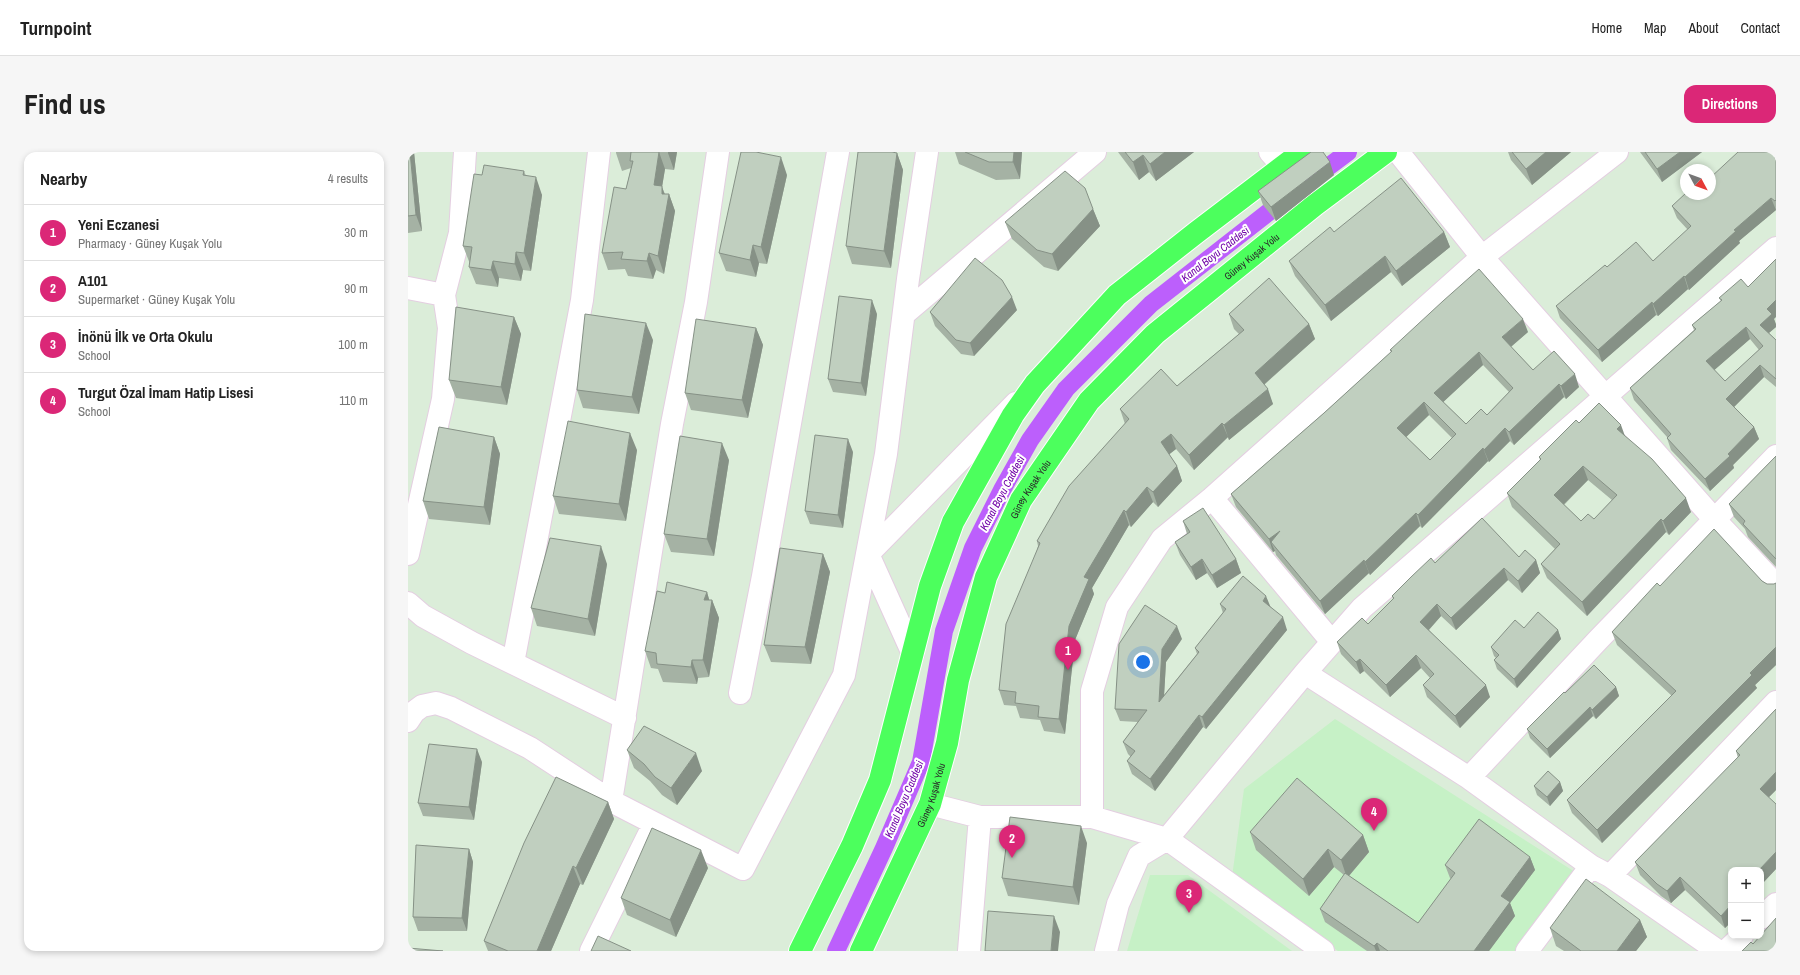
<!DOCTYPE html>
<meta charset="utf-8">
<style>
body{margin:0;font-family:"Archivo Narrow",sans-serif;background:#f6f6f6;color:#222}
.controls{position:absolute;right:12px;bottom:12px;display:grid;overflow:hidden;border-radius:8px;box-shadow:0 2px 6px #0003}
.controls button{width:36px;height:36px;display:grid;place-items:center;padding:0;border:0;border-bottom:1px solid #e0e0e0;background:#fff;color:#222;font:20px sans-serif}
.compass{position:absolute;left:1272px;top:12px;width:36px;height:36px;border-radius:50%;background:#fff;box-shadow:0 2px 6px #0003;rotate:131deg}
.you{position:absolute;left:735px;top:510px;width:14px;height:14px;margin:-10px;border:3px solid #fff;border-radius:50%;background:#1a73e8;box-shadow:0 0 0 6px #1a73e833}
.badge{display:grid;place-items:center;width:26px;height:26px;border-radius:50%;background:#db2777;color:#fff;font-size:13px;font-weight:700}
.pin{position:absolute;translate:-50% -33px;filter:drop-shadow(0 1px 2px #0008)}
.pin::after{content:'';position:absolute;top:21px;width:14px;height:12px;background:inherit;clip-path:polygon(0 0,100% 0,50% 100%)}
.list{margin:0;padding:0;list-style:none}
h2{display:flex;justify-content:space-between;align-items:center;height:52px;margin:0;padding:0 16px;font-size:17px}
h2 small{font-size:13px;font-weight:400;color:#767676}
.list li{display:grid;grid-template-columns:26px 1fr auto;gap:12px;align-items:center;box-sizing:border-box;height:56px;padding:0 16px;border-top:1px solid #e0e0e0}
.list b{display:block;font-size:15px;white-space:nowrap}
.list p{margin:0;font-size:13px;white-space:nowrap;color:#767676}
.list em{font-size:13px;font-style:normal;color:#767676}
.map{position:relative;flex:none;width:1368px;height:799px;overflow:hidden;border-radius:12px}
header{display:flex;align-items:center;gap:24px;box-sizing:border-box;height:56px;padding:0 20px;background:#fff;border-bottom:1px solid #e0e0e0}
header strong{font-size:19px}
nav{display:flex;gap:22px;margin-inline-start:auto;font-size:14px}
.intro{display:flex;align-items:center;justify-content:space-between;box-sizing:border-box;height:96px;padding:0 24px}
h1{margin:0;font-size:28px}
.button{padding:10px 18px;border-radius:12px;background:#db2777;color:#fff;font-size:14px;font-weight:700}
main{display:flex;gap:24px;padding:0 24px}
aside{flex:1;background:#fff;border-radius:12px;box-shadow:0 2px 6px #0003}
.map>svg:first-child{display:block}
.education{fill:#c6f1c6}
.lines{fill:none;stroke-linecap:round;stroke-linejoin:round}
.canal{stroke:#bc5ffc;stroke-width:18}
.minor-casing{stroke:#e4cee1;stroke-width:24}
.major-casing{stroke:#fff;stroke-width:24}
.minor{stroke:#fff;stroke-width:22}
.major{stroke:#4cff5d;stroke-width:22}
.wall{fill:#a5b2a4;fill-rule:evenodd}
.shaded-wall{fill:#869186}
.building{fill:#c0cfbf;stroke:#869186;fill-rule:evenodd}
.labels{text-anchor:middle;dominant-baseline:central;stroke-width:4;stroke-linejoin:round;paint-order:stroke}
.street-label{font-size:10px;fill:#292929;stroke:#fff}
.water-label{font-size:11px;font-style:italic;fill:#6f00a6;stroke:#fff}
</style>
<header>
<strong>Turnpoint</strong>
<nav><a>Home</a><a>Map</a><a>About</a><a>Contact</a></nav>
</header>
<div class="intro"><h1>Find us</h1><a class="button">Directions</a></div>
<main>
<aside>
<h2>Nearby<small>4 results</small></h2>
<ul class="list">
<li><span class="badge">1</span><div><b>Yeni Eczanesi</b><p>Pharmacy · Güney Kuşak Yolu</p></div><em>30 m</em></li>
<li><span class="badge">2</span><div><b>A101</b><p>Supermarket · Güney Kuşak Yolu</p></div><em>90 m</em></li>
<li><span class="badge">3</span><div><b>İnönü İlk ve Orta Okulu</b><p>School</p></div><em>100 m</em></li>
<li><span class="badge">4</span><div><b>Turgut Özal İmam Hatip Lisesi</b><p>School</p></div><em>110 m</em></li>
</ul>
</aside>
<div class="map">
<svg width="1368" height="799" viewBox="0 0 1368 799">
<rect width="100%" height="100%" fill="#dbedd9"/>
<path class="education" d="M927,567L1167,720L1107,799H930L824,725L836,637Z
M742,723H780L884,799H719Z"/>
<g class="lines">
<path class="canal" d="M904,27L940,0
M428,799L476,696L513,610L536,479L565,396L594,338L622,288L658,237L743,152L880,45"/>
<defs>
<path id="minor" d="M862,0L875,15
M990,0L1074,105L1306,367L1368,433
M0,136L36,143L41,176L35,247L0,402
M36,143L52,81L57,0
M496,162L687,0
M804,346L924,490
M0,451L15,464L64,491L217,566
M505,502L460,402L608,251
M105,511L174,148L191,0
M897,521L954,456L1368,96
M332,541L355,424L430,0
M0,569L6,560L14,554L28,551L43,556L122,596L203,649L335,717L436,523L478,302L500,127L519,0
M1061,626L1190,488L1368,304
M203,649L245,387L264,272L288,150L310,0
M522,652L572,665H684L759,687L915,799
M684,665V539L709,455L754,387L804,346L1074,105L1209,0
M1202,724L1368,550
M1353,766L1368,752
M183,799L246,672
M561,799L572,665
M698,799L710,752L731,704L759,687L897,521L1061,626L1183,714L1202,724L1310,799
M1119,799L1183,714
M1318,799L1334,784"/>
<g id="major">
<path d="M392,799L444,694L472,628L522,434L545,370L605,263L627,232L709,143L789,80L894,0"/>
<path id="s1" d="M453,799L522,652L539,591L550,528L578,425L613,348L681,249L747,182L907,53L978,0"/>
</g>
</defs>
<use href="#minor" class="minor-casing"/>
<use href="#major" class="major-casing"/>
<use href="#minor" class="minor"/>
<use href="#major" class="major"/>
</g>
<path class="wall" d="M0,0H6L14,79L0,81Z
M208,0H269L266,18L257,17L254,35L257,42H261L267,59L256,122L248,118L245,127L220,124L217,117L200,118L194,101L218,37L223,16L214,19L208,1Z
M547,0H614L612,27L588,28L551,12Z
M710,0H786L748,29L741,20L731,28Z
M1100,0H1163L1124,33L1103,8Z
M1232,0H1294L1254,30Z
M489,1L495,18L483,116L444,112L438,94Z
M1368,4V58L1331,89L1332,91L1281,138L1280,137L1250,164L1248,163L1194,210L1152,166L1148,154L1199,115L1245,109L1280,78L1269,66L1264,54L1302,42Z
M116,19L118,24L134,43L123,119L115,118L113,129L91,126L90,135L68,132L61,115L62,112L55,94L74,23Z
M379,23L359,112L351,111L348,125L318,119L311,101Z
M926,23L868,69L855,53L850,39Z
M685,57L692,74L650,119L636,115L604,87L597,70Z
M926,80H1036L1042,95L994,134L983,120L923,169L887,124L881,109Z
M1311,146L1366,167L1368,175L1361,181L1368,188V235L1356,225L1326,255L1346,275L1351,287L1325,313L1326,316L1302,339L1263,298L1259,286V285L1226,248L1222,236L1286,178L1284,173L1313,149ZM1342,187L1351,198L1317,229L1306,218Z
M609,158L566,204L553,202L527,174L522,160Z
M469,162L458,244L425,240L420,227Z
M821,162L901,172L907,187L856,233L865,252L821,288L820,285L786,318L768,297L761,302L769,314L774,329L750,355L745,350L723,375L721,373L684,436L686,442L667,488L657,582L636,579L632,568L612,566L608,554L596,553L591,538L630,394L629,389L717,272L712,257L769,234L831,182L826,177Z
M106,165L113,182L99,253L48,246L41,228Z
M348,176L355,193L340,266L283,258L277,241Z
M1120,180L1103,195L1125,218L1171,235L1158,247L1156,245L1106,293L1102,289L1081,310L1080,309L1014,376L1012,374L962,423L961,421L917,462L868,403L867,399L865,400L828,355L823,342L916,261L983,200L982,198ZM1075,213L1101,240L1079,263L1058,272L1035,250ZM1021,263L1044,286L1022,308L998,285Z
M245,188L231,262L175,256L169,238Z
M1171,271L1216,283L1283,360L1261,383L1258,380L1179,464L1139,426L1133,412L1147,397L1104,355L1099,341L1132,308L1131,305ZM1180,328L1204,348L1186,367L1173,369L1156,353Z
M86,285L92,302L82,373L21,367L15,349Z
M229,298L218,369L151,362L145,344Z
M445,300L435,376L402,372L397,359Z
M1368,304V415L1340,385L1337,377L1326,365L1321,352Z
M321,308L306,404L263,400L256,382Z
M775,369L828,407L833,421L809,436L799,421L788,428L772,403L767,390L779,382Z
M415,402L422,420L403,512L363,510L356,493Z
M1111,405L1128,408L1132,421L1114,441L1100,428L1048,478L1033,464L1021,478L1082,545L1052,576L1019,545L1015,533L1022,526L1013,516L982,545L956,519L952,522L933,502L929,490L960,472L985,447L984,444L1027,411Z
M199,412L187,484L129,474L123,456Z
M1354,429L1359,432H1366L1368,431V513L1347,533L1349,536L1194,691L1164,661L1159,648L1264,544L1209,493L1204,480L1252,434Z
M299,440L301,448H304L311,466L301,525L290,526L289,532L255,530L250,517L243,516L237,499L257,441Z
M812,452L863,455L879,478L798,577L795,575L747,639L724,622L719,609L723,605L720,602L715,590L730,570L712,569L707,557L774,487L758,510L756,543L789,502L787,496L815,461Z
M1116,476L1150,478L1153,487L1109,536L1089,517L1086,508L1088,506L1086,504L1083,495Z
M1208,535L1211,544L1188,567L1185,564L1142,606L1122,586L1119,577Z
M1368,557V638L1361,645L1368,717L1353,733V718H1323V770L1317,776L1277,738L1263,751L1253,744L1232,723L1227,710L1330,606L1328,599Z
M219,598L294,619L269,653L254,643L242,629L226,616Z
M74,610L66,668L15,664L10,651Z
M1152,630L1155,639L1142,654L1129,643L1126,634Z
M200,650L206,667L175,733L172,732L143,799H80L76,789Z
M842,680L955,683L961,700L941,724L1010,771L1043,727L1042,726L1037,713L1122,705L1127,718L1102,751L1107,764L1081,799H959L917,770L912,757L936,723L926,715L901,744L848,698Z
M679,691L671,753L600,744L594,726Z
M61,697L65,710L59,779H10L5,765Z
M300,716L268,785L219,763L213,746Z
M1232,768L1239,785L1228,799H1156L1148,794L1142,776Z"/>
<path class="shaded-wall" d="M2,0H6L14,79L8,63Z
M251,0L257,17L254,35L259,49L261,42L267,59L256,122L250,104L246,33Z
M260,0H269L266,18L260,1Z
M606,0H614L612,27L605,10Z
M757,0H786L748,29L742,12Z
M1138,0H1163L1124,33L1118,17Z
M1272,0H1294L1254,30L1249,17Z
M489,1L495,18L483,116L476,99Z
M735,3L741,20L731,28L725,10Z
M373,5L379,23L359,112L353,95Z
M922,10L926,23L868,69L863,55Z
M128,25L134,43L123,119L116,101Z
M1363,46L1368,58L1331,89L1332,91L1281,138L1277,125L1326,78Z
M685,57L692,74L650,119L644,102Z
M1036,80L1042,95L994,134L988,119Z
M345,93L351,111L348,125L342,108Z
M108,100L115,118L113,129L107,112Z
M241,101L248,118L245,127L239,109Z
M977,104L983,120L923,169L917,153Z
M85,109L91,126L90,135L83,118Z
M1276,124L1280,137L1250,164L1245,152Z
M604,145L609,158L566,204L562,191Z
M464,148L469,162L458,244L453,231Z
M1368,148V165L1366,167L1368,172V175L1356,185L1352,173L1359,157Z
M1244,150L1248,163L1194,210L1190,198Z
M106,165L113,182L99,253L93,235Z
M1115,167L1120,180L1099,198L1094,185Z
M238,171L245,188L231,262L224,245Z
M901,172L907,187L852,236L847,221Z
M1338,175L1342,187L1303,221L1298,209Z
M348,176L355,193L340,266L334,248Z
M1071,200L1075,213L1031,254L1026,241Z
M1352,213L1356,225L1322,259L1318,247Z
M1167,222L1171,235L1158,247L1153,234Z
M1151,232L1156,245L1106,293L1101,280Z
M860,237L865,252L821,288L816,273Z
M1016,250L1021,263L994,289L989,276Z
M814,271L820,285L786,318L781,303Z
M1213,273L1218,287L1209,277Z
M1346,275L1351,287L1325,313L1326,316L1302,339L1297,327L1320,302Z
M1097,276L1102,289L1081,310L1076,298Z
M222,281L229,298L218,369L211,352Z
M763,282L768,297L758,305L753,290Z
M86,285L92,302L82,373L76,355Z
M440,287L445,300L435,376L430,363Z
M314,291L321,308L306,404L299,387Z
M1075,296L1080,309L1014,376L1010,363Z
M769,314L774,329L750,355L745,340Z
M1175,314L1180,328L1151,357L1146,343Z
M739,335L745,350L723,375L718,360Z
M1278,346L1283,360L1261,383L1255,369Z
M716,358L721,373L684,436L686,442L667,488L657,582L651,567L661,474L676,425Z
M1008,361L1012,374L962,423L957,410Z
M1253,367L1258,380L1179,464L1174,450Z
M872,379L863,390L867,399L865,400L861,387Z
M193,394L199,412L187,484L180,467Z
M415,402L422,420L403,512L397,495Z
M794,407L799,421L788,428L783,415Z
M828,407L833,421L809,436L804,423Z
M956,408L961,421L917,462L912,449Z
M1128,408L1132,421L1114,441L1110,429Z
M1096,416L1100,428L1048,478L1043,466Z
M299,440L303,454L304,448L311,466L301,525L295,508L296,448Z
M858,444L863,456L855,449Z
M1029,452L1033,464L1017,482L1012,470Z
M875,465L879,478L798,577L794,565Z
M769,474L774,487L758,510L755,562L751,550L754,497Z
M1150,478L1153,487L1109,536L1106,527Z
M1368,495V513L1347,533L1349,536L1194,691L1189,678Z
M1008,503L1013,516L982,545L978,533Z
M952,507L956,519L952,522L948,510Z
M284,508L290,526L289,532L283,515Z
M1078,533L1082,545L1052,576L1047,564Z
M1208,535L1211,544L1188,567L1184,558Z
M1182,555L1185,564L1142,606L1139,597Z
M791,563L795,575L747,639L742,627Z
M69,597L74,610L66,668L61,655Z
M288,601L294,619L269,653L263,636Z
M1368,620V638L1357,649L1352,637Z
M1152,630L1155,639L1142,654L1139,645Z
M200,650L206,667L175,733L168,716Z
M673,674L679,691L671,753L665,735Z
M955,683L961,700L939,726L933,708Z
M61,697L65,710L59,779L54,766Z
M920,697L926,715L901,744L895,727Z
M293,698L300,716L268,785L262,768Z
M1368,700V717L1353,733V718H1351Z
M1122,705L1127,718L1102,751L1107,764L1081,799H1066L1093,744Z
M165,714L172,732L143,799H129Z
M1272,725L1277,738L1263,751L1259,739Z
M1323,753V770L1317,776L1313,764Z
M646,764L652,780L650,799H643Z
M1232,768L1239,785L1228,799H1209Z
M969,791L972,799H968L966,794Z"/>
<path class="building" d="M0,0H2L8,63L0,64Z
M223,0H251L246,33L254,34V42H261L250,104L241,101L239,109L213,107L215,100L194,101L206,35L218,37L225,9H222Z
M333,0H348L373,5L353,95L345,93L342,108L311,101Z
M450,0H484L489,1L476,99L438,94Z
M557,0H606L605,10H581Z
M717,0H757L742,12L735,3L725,10Z
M903,0H915L922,10L863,55L850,39Z
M1104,0H1138L1118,17Z
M1237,0H1272L1249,17Z
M1330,0H1362L1367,5L1368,4V48L1367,49L1363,46L1326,78L1328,79L1277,125L1276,124L1245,152L1244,150L1190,198L1148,154L1197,113L1199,115L1228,90L1245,109L1283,74L1264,54L1278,41V42H1302V26Z
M76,13L116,19L115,23L128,25L116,101L108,100L107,112L85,109L83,118L61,115L64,95L55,94L66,22L74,23Z
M657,19L677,36L685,57L644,102L629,98L597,70Z
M993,26L1036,80L988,119L977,104L917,153L881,109L922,75L926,80Z
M567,106L594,128L604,145L562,191L548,188L522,160Z
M1368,107V148L1359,157L1364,162L1352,173L1368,188V227L1352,213L1318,247L1346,275L1320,302L1322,304L1297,327L1259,286L1263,282L1222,236L1288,177L1284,173L1314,148L1311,146L1333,127L1340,135ZM1338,175L1355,194L1317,229L1298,209Z
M1071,117L1115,167L1094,185L1125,218L1146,199L1167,222L1153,234L1151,232L1101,280L1097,276L1076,298L1075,296L1010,363L1008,361L957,410L956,408L912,449L863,390L872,379L861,387L823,342L916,261L984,199L982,198L1035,149ZM1071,200L1105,236L1079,263L1073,257L1058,272L1026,241ZM1016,250L1048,282L1022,308L989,276Z
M861,126L901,172L847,221L860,237L816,273L814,271L781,303L763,282L753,290L769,314L745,340L739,335L718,360L716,358L676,425L681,427L661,474L651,567L630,565L631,554L607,551L608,540L591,538L598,472L632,391L629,389L661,334L721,267L712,257L753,217L769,234L836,178L821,162Z
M431,144L464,148L453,231L420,227Z
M48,155L106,165L93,235L41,228Z
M177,162L238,171L224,245L169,238Z
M288,167L348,176L334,248L277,241Z
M1191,251L1213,273L1209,277L1244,307L1278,346L1255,369L1253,367L1174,450L1133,412L1152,392L1099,341L1133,307L1131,305L1168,268L1171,271ZM1175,314L1209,343L1186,367L1180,362L1173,369L1146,343Z
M160,269L222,281L211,352L145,344Z
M31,275L86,285L76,355L15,349Z
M407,283L440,287L430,363L397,359Z
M272,284L314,291L299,387L256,382Z
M1368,304V407L1335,372L1337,369L1321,352Z
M795,356L828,407L804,423L794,407L783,415L767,390L782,380L775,369Z
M1074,366L1111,405L1117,398L1128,408L1110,429L1096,416L1043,466L1029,452L1012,470L1078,533L1047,564L1015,533L1026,522L1008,503L978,533L952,507L948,510L929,490L954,466L960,472L986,446L984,444L1003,425L1023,406L1027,411Z
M1306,377L1354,429L1359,432H1366L1368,431V495L1342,521L1344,523L1189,678L1159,648L1268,539L1204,480L1249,431L1252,434Z
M142,386L193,394L180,467L123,456Z
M372,396L415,402L397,495L356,493Z
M835,424L858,444L855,449L875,465L794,565L791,563L742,627L719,609L727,599L715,590L739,558L707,557L711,492L737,453L769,474L754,497L751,550L791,500L787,496L818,457L812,452Z
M259,430L299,440L296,448H304L295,508H284L283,515L249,512L248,501L237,499L249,439L257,441Z
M1130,460L1150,478L1106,527L1086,508L1091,503L1083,495L1107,468L1116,476Z
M1186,513L1208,535L1184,558L1182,555L1139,597L1119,577L1156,540L1157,541Z
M1368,557V620L1352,637L1368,652V700L1351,718H1323V753L1313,764L1272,725L1259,739L1249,732L1227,710L1332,603L1328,599Z
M236,574L288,601L263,636L247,625L236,612L219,598Z
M21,592L69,597L61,655L10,651Z
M1140,619L1152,630L1139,645L1126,634Z
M148,625L200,650L168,716L165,714L129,799H100L76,789L116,691Z
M889,626L955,683L933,708L920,697L895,727L842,680Z
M602,665L673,674L665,735L594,726Z
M1071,667L1122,705L1093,744L1102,750L1066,799H980L969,791L966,794L912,757L937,721L1010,771L1047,721L1037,713Z
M244,676L293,698L262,768L213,746Z
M8,693L61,697L54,766L5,765Z
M1178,727L1232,768L1209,799H1173L1142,776Z
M580,759L646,764L643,799H577Z
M1368,766V799H1334L1343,790L1345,792Z
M190,784L223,799H183Z
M0,796L35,799H0Z"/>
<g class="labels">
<g class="street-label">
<text stroke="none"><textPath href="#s1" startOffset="819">Güney Kuşak Yolu</textPath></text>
<text stroke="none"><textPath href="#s1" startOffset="495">Güney Kuşak Yolu</textPath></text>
<text stroke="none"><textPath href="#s1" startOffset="171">Güney Kuşak Yolu</textPath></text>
</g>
<g class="water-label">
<text transform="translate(807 102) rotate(-38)">Kanal Boyu Caddesi</text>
<text transform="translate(594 341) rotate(-62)">Kanal Boyu Caddesi</text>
<text transform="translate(496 647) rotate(-67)">Kanal Boyu Caddesi</text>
</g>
</g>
</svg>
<div class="controls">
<button>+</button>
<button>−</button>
</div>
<svg class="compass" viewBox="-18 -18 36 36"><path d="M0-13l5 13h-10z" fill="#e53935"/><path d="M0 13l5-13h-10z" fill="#767676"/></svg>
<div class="you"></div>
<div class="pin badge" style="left:660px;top:518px">1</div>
<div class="pin badge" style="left:604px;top:706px">2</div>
<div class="pin badge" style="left:781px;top:761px">3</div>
<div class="pin badge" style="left:966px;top:679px">4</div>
</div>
</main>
